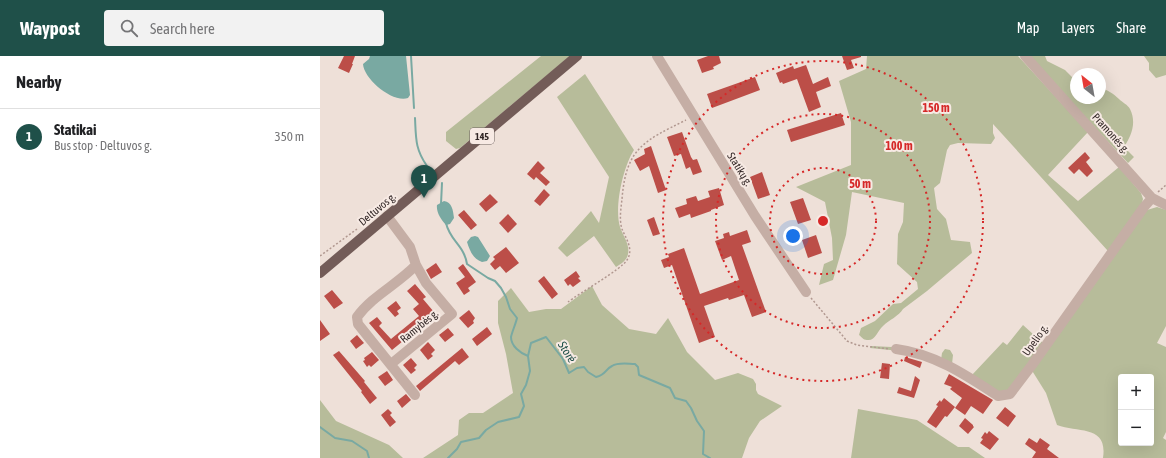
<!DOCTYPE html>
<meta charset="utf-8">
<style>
body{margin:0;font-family:"Asap Condensed",sans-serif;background:#f2f2f2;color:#202124}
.controls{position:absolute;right:12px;bottom:12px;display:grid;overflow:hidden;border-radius:4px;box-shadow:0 4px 16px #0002}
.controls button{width:36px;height:36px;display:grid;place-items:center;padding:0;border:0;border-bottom:1px solid #e0e0e0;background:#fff;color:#202124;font:20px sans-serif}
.compass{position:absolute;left:750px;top:12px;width:36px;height:36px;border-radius:50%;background:#fff;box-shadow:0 4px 16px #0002;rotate:329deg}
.you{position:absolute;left:473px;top:180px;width:14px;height:14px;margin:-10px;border:3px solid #fff;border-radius:50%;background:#1a73e8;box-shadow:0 0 0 6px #1a73e833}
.badge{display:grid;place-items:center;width:26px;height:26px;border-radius:50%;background:#1f5049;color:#fff;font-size:13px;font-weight:700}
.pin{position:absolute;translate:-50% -33px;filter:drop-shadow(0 1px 2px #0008)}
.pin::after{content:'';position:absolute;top:21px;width:14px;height:12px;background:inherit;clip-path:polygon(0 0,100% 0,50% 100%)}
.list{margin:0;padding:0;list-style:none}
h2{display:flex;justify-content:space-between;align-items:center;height:52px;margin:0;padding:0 16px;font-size:17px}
h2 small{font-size:13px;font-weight:400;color:#757577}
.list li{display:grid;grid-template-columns:26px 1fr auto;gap:12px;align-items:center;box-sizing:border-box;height:56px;padding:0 16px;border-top:1px solid #e0e0e0}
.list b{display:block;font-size:15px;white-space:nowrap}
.list p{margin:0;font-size:13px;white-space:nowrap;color:#757577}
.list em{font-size:13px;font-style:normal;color:#757577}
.icon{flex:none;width:22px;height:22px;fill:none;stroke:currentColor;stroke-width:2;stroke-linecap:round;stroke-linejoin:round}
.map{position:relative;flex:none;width:846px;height:402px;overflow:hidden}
header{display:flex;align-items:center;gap:24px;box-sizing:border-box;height:56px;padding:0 20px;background:#1f5049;color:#fff}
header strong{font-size:19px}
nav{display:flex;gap:22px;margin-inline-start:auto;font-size:14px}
.search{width:280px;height:36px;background:#f2f2f2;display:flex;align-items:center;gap:10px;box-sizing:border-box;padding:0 14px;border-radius:4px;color:#757577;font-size:15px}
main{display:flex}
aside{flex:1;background:#fff}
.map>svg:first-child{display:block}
.green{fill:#b7bc9a;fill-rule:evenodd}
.water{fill:#79a9a2}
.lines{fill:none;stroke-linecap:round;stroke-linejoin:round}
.stream{stroke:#79a9a2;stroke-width:2}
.building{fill:#bc4e48}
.path{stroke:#b19890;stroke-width:1.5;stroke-dasharray:2 2;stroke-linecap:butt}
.minor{stroke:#c5aea5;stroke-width:10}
.major{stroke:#735c58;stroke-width:10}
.ring{fill:none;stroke:#d62828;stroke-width:2;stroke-dasharray:2 4}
.labels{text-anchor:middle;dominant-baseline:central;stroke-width:4;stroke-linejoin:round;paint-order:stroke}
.shield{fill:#f7eae4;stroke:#6d625f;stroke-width:1}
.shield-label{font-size:10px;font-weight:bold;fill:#322726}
.street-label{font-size:11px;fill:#322726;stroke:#f7eae4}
.water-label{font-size:12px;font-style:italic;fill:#1f5049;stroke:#f7eae4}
.centre{fill:#d62828;stroke:#f7eae4;stroke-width:2}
.ring-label{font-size:12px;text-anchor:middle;font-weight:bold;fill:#d62828;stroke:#f7eae4;stroke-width:4;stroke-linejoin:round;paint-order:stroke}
</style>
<header>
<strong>Waypost</strong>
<div class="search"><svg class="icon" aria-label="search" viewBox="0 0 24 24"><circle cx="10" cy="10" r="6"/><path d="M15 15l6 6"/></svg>Search here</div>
<nav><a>Map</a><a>Layers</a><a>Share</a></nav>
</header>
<main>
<aside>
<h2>Nearby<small></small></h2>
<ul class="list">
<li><span class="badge">1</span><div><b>Statikai</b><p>Bus stop · Deltuvos g.</p></div><em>350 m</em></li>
</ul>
</aside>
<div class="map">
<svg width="846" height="402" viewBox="0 0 846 402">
<rect width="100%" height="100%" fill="#eee0d8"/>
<path class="green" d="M221,0H250L140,92L136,93L126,85V76Z
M547,0H698L768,76L728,119L758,145L799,111L821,137L823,143L821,151L827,154L837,151L846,154V270L837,287L846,291V376L843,382L846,384V402H783C788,369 759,377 737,369L726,337L711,313L688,342L590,296L550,292L551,290L592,292L621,304L622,297L625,293L630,294L633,299L632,308L651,320L683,286L687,289L703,269L724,288L788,195L673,68V77L675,82L671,88L638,87L630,89L627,94L620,127L614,132L617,153L626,163L631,184L650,186L652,197L607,235L583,253C579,260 569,264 563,270C557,275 556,285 547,284C543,284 542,281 539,279L541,272L555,265L573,248L581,247L598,233L597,226L577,208L578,178L583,166L584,147L532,136L526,179L513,224L499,229L504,208L513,204L512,182L505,146L476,131L531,109V66L519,25L546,13ZM801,321H831V387H801Z
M708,0H725L727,5L745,14L756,25V42H780V32C786,33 794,38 799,43C802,46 808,49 810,53C817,67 811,80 804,91L814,101L808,107Z
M824,0H846V19L836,22L829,14V7Z
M265,18L314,94C303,111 294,151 300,171C303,180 310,188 308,198C307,204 301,208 296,211L274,180L247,201L238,192L271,155L279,167L289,121L237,41Z
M272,230L282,249L309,273L336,278L348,262L367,296L395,324L418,317L433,323L436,328V334L438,338L462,350L440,365L429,382L422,402H103L138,379L139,364L149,357H163L193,337L186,298L178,267V245L191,232L209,256L226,253H241Z
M0,344L16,365L69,389L83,402H0Z
M538,353L597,364L638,391H649L665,402H531Z"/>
<path class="water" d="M50,0H86L90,39L88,42C72,47 44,23 43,8L49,3Z
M124,145C132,146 133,154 134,162L130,168L126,169C121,164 116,156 117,149Z
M155,180L158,181L170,200L167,205L162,206C153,203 150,195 147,186L151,181Z"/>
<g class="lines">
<path class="stream" d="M91,0L94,52
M95,62C96,82 95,93 107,110
M121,148L122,127
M126,167C130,185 144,189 147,208L168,222L175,225L181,232L186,241L190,253L197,262C196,267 192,276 191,281C191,290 200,297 208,300
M0,371L15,382L32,385L47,395L49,402
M128,402L137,393L141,386L159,382L166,374L178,366L199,361L204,350L201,338L206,329L210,315L208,300L211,287L226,281L243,303L249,317L257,312L264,311L268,316L276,321C287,318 284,314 292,310C298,306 308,308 315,308L318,311L319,319L350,332L355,342L366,345L371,352L377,365L384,375L383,398L390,402"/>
</g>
<path class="building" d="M24,0H35L32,8H33L29,17L18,12Z
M388,0H399L401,7L393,11L394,13L382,17L377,4Z
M522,0H541V1L531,4L534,12L527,14Z
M486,9L493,28L508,21L511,30L496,36L501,51L489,56L477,23L463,28L462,26L460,27L456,17L473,10L474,13Z
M435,21L440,34L392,52L387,38Z
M521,57L525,69L471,86L467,74Z
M362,76L371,101L373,104L377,103L382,116L373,119L370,111L366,113L361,98L354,100L347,81Z
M331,90L346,134L338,137L329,110L320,115L314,104L325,98L324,93Z
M765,96L770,102L766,106L773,115L767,121L759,113L754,118L748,112Z
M218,105L225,112L220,117L230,126L226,130L216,121L214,124L207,118Z
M442,116L450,139L438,143L430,121Z
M399,132L404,149L391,154V155L371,162L370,158L359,162L355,152L367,148L366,143L376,140L378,145L390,141L388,135Z
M224,133L230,139L220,150L214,145Z
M170,138L178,146L166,156L159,148Z
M483,142L491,164L478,168L470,146Z
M144,154L157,169L151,174L138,159Z
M188,158L197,168L188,177L179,167Z
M334,161L340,178L333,180L327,164Z
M427,174L431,186L422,189L446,256L432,261L424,239L409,244L408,242L384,250L395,281L379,287L352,209L344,212L341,204L349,201L348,198L364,192L380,238L419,224L411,200L402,204L395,185L404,182L403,178L409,176L410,180Z
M496,179L502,197L488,202L482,184Z
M186,191L199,207L186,217L180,210L175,214L170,208L175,203L173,201Z
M116,207L122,216L111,223L106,214Z
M143,208L156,226L148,232L150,235L144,239L136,227L145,221L138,212Z
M256,215L260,221L258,222L261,225L253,231L250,228L248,230L244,224Z
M224,220L238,238L232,243L218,225Z
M95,228L106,241L103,243L114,256L97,270L99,272L72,294L49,267L57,261L62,267L59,270L71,283L99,260L93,253L99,248L87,235Z
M12,234L23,247L14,253L4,240Z
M76,245L81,252L77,255L79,258L75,261L67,252Z
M149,254L155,262L153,265L154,267L148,272L139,262Z
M0,264L10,278L0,285Z
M167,271L172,278L157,290L152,283Z
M128,272L134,279L125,286L119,279Z
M37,279L44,287L36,293L30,285Z
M108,286L115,294L111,298L113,300L108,304L100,294Z
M142,292L149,301L139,309L135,305L100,335L96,330Z
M19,295L45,325L44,326L57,342L50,348L41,336L42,335L13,299Z
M52,296L59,304L51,311L49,309L47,311L43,305L45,304L44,302Z
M585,301L602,306L600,312L584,305Z
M91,302L97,309L94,312L96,314L91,318L83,309Z
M562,307L570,308L569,323L560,322Z
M67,315L73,324L65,330L58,321Z
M629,318L673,344L663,358L651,350L645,359L635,352L642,342L630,333L632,331L624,328Z
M595,320L600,324L594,342L577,337L579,331L591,335Z
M86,338L91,344L82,352L77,345Z
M624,342L635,351L627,361L625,360L616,372L607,366L618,350L616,349L620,344L621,346Z
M685,351L696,360L688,371L676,362Z
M68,353L72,357L70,359L76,366L70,371L61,359Z
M645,362L653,369V370L654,371L648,378L639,370Z
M669,375L679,383L670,394L660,387L663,383L661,382L665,376L667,378Z
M709,382L717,387L720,382L730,389L727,393L739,402H712L716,396L705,388Z"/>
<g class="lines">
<path class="path" d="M838,136L846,129
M0,200L37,173
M491,242L527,285L537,289L569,293
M248,246C258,238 302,213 307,204C314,193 306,183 302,173C299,164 301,152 302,143C306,92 324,85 366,64"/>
<path class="minor" d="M337,0L435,160L486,236
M705,0L832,142L846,149
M67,160L90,191L96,209C78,228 52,240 37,261L38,268L95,339
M576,293C615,298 646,319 678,340L690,338L712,309L824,151L832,142
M71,308L132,258L106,227L96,209"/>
<path class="major" d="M0,217L257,0"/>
</g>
<g class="ring">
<circle cx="503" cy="165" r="53"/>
<circle cx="503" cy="165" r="107"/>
<circle cx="503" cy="165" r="160"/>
</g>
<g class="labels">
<rect class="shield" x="150" y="72" width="24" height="16" rx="3"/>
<g class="shield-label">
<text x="162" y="80">145</text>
</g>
<g class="street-label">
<text transform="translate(791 77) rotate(48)">Pramonės g.</text>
<text transform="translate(420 113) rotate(58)">Statikų g.</text>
<text transform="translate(57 153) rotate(-40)">Deltuvos g.</text>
<text transform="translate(99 270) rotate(-39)">Ramybės g.</text>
<text transform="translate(715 284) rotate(-55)">Upelio g.</text>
</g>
<g class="water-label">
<text transform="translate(247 296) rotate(58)">Storė</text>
</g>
</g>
<circle cx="503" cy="165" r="6" class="centre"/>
<g class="ring-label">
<text x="616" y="56">150 m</text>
<text x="579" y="94">100 m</text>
<text x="540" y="132">50 m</text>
</g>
</svg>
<div class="controls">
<button>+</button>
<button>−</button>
</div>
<svg class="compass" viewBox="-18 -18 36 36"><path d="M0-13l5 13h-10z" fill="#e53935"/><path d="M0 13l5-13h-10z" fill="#757577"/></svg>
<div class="you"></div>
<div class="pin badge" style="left:104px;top:142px">1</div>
</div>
</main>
